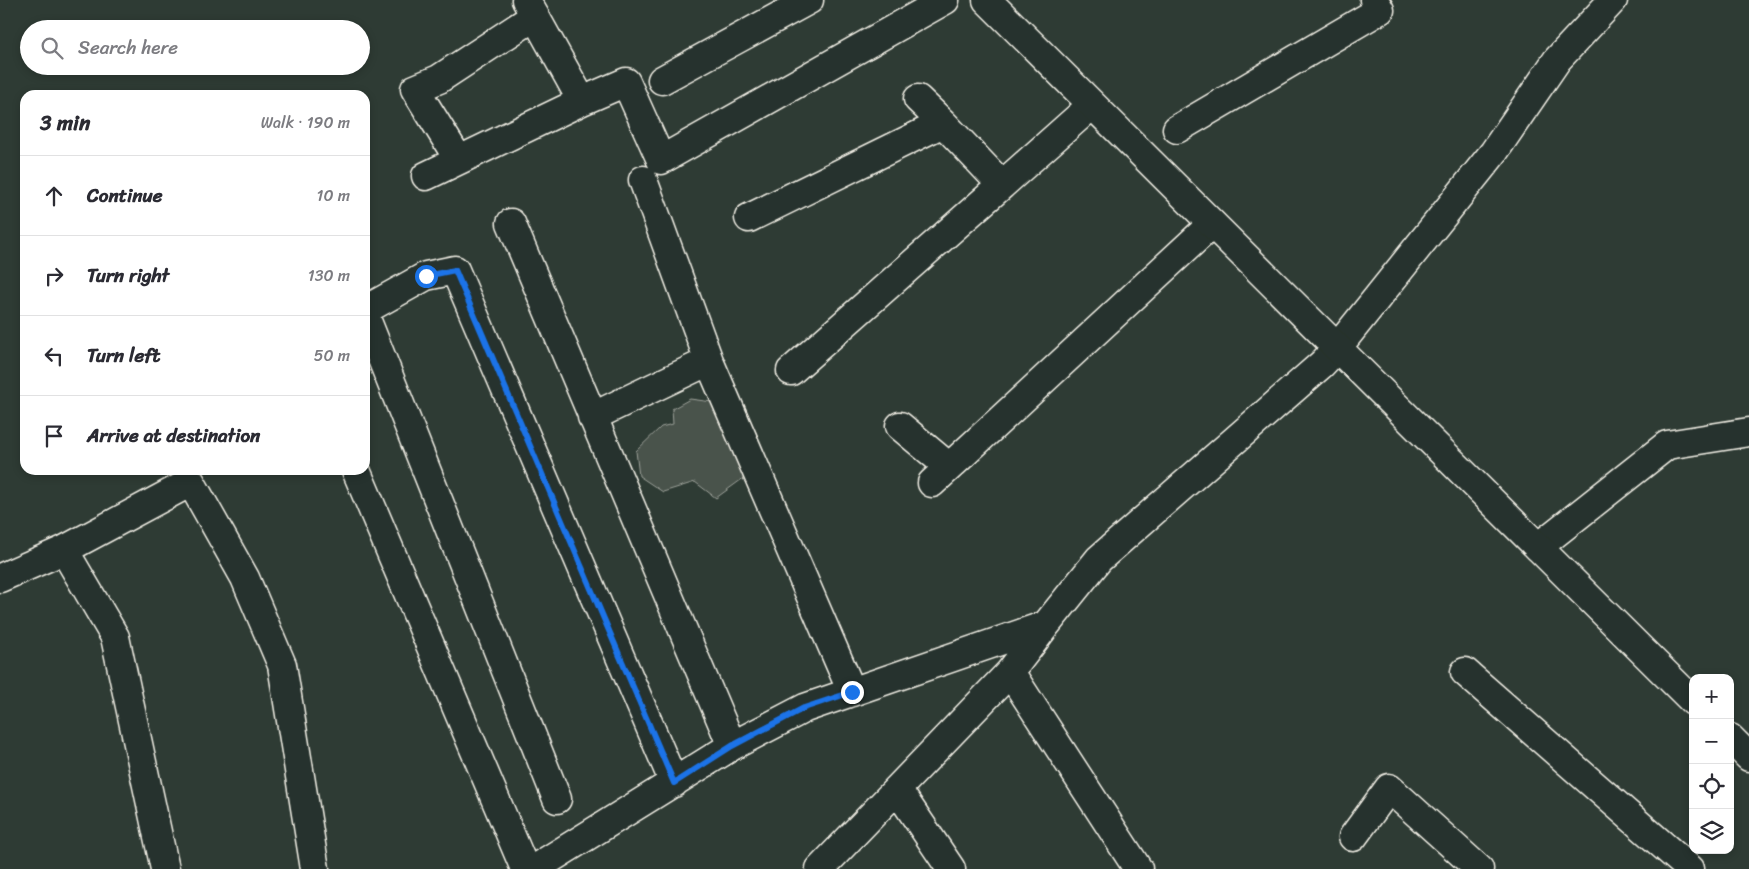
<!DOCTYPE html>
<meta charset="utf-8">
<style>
body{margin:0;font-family:Sriracha,sans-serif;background:#f2f2f3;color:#2b2b33}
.controls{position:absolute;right:15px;bottom:15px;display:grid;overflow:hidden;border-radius:10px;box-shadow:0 2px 8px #0003}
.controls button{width:45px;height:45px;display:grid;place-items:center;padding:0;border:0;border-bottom:1px solid #e1e1e2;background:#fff;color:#2b2b33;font:25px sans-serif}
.stop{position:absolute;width:15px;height:15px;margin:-11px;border:4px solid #1a73e8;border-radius:50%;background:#fff}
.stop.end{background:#1a73e8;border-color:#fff;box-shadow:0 1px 5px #0008}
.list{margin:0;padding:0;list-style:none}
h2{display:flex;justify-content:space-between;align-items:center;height:65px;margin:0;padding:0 20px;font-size:21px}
h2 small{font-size:16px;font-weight:400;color:#7c7c81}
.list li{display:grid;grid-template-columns:32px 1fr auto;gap:15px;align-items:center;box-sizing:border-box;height:80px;padding:0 20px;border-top:1px solid #e1e1e2}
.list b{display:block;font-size:19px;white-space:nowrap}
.list em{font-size:16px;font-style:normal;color:#7c7c81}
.icon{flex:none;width:28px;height:28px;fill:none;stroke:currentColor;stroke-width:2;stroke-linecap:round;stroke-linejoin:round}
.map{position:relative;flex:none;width:1749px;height:869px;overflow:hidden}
.search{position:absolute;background:#fff;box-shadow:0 2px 8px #0003;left:20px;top:20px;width:350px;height:55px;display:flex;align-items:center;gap:12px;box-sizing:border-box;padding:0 18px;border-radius:28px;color:#7c7c81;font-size:19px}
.panel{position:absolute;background:#fff;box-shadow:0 2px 8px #0003;left:20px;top:90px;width:350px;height:385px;border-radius:15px}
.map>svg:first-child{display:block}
.green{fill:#48524c;stroke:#9ea29a}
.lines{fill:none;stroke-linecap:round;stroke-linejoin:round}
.minor-casing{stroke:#f4f1e8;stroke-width:31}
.tertiary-casing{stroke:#f4f1e8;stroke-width:31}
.minor{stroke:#26332d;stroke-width:28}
.tertiary{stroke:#26332d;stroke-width:28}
.route{stroke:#1a73e8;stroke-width:6}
</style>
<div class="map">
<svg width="1749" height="869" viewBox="0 0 1749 869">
<rect width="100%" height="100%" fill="#2e3b34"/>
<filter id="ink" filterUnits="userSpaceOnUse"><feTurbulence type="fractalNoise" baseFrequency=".02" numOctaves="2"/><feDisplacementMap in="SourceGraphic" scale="10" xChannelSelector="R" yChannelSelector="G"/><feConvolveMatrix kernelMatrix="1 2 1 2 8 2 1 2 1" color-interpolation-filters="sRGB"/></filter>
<g filter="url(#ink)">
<path class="green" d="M690,399L712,402L722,419L724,432L740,447L745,477L716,498L695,482L663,492L639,476L636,451L661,427L673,424L672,409Z"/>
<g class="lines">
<defs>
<path id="minor" d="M526,0L582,101L626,82L661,160L945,0
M662,80L809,0
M918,99L943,123
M1177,129L1380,10L1374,0
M459,160L415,89L439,79L535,16
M426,176L582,101
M643,180L709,361
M1002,185L1092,105
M749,218L943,123L1002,185L791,371
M511,223L732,746
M365,310L426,276L455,270L674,783
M365,316L557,799
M592,417L709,361L852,692
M900,426L949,467
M356,470L525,869
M932,483L1212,224
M1538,547L1667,445L1749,432
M64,550L115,637L165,869
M0,578L64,550L191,482L245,578L282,665L315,869
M1010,672L1138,869
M1465,672L1690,869
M897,789L951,869
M1353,837L1389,788L1479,869
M534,869L732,746L805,708L1046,625L1099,559L1322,364L1337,348L1494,152L1557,60L1613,0
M820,869L1010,672L1046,625"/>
<path id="tertiary" d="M987,0L1693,701
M1730,738L1749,757"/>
</defs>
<use href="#minor" class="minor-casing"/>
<use href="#tertiary" class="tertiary-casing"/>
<use href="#minor" class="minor"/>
<use href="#tertiary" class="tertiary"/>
</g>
</g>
<g class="lines" filter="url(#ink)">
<path class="route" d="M426,276L455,270L674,783L732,746L804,708L852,692"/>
</g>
</svg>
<div class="controls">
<button>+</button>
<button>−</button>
<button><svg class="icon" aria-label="locate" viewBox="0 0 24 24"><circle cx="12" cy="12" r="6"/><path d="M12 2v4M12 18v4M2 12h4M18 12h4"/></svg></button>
<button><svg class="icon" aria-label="layers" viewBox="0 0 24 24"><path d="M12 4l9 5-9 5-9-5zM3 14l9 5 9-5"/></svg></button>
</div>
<div class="stop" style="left:426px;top:276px"></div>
<div class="stop end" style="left:852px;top:692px"></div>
<div class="search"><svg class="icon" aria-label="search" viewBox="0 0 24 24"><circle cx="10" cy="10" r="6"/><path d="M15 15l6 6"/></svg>Search here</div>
<section class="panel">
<h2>3 min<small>Walk · 190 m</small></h2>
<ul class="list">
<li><svg class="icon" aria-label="ahead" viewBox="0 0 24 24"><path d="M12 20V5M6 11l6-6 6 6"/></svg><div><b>Continue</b></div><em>10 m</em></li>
<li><svg class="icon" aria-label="right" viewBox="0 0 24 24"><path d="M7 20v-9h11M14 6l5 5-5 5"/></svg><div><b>Turn right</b></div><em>130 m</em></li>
<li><svg class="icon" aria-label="left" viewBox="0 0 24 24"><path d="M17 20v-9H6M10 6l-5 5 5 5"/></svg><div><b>Turn left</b></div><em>50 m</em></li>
<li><svg class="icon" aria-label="arrive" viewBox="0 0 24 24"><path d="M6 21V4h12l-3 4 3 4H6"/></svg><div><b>Arrive at destination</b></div></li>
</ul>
</section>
</div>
